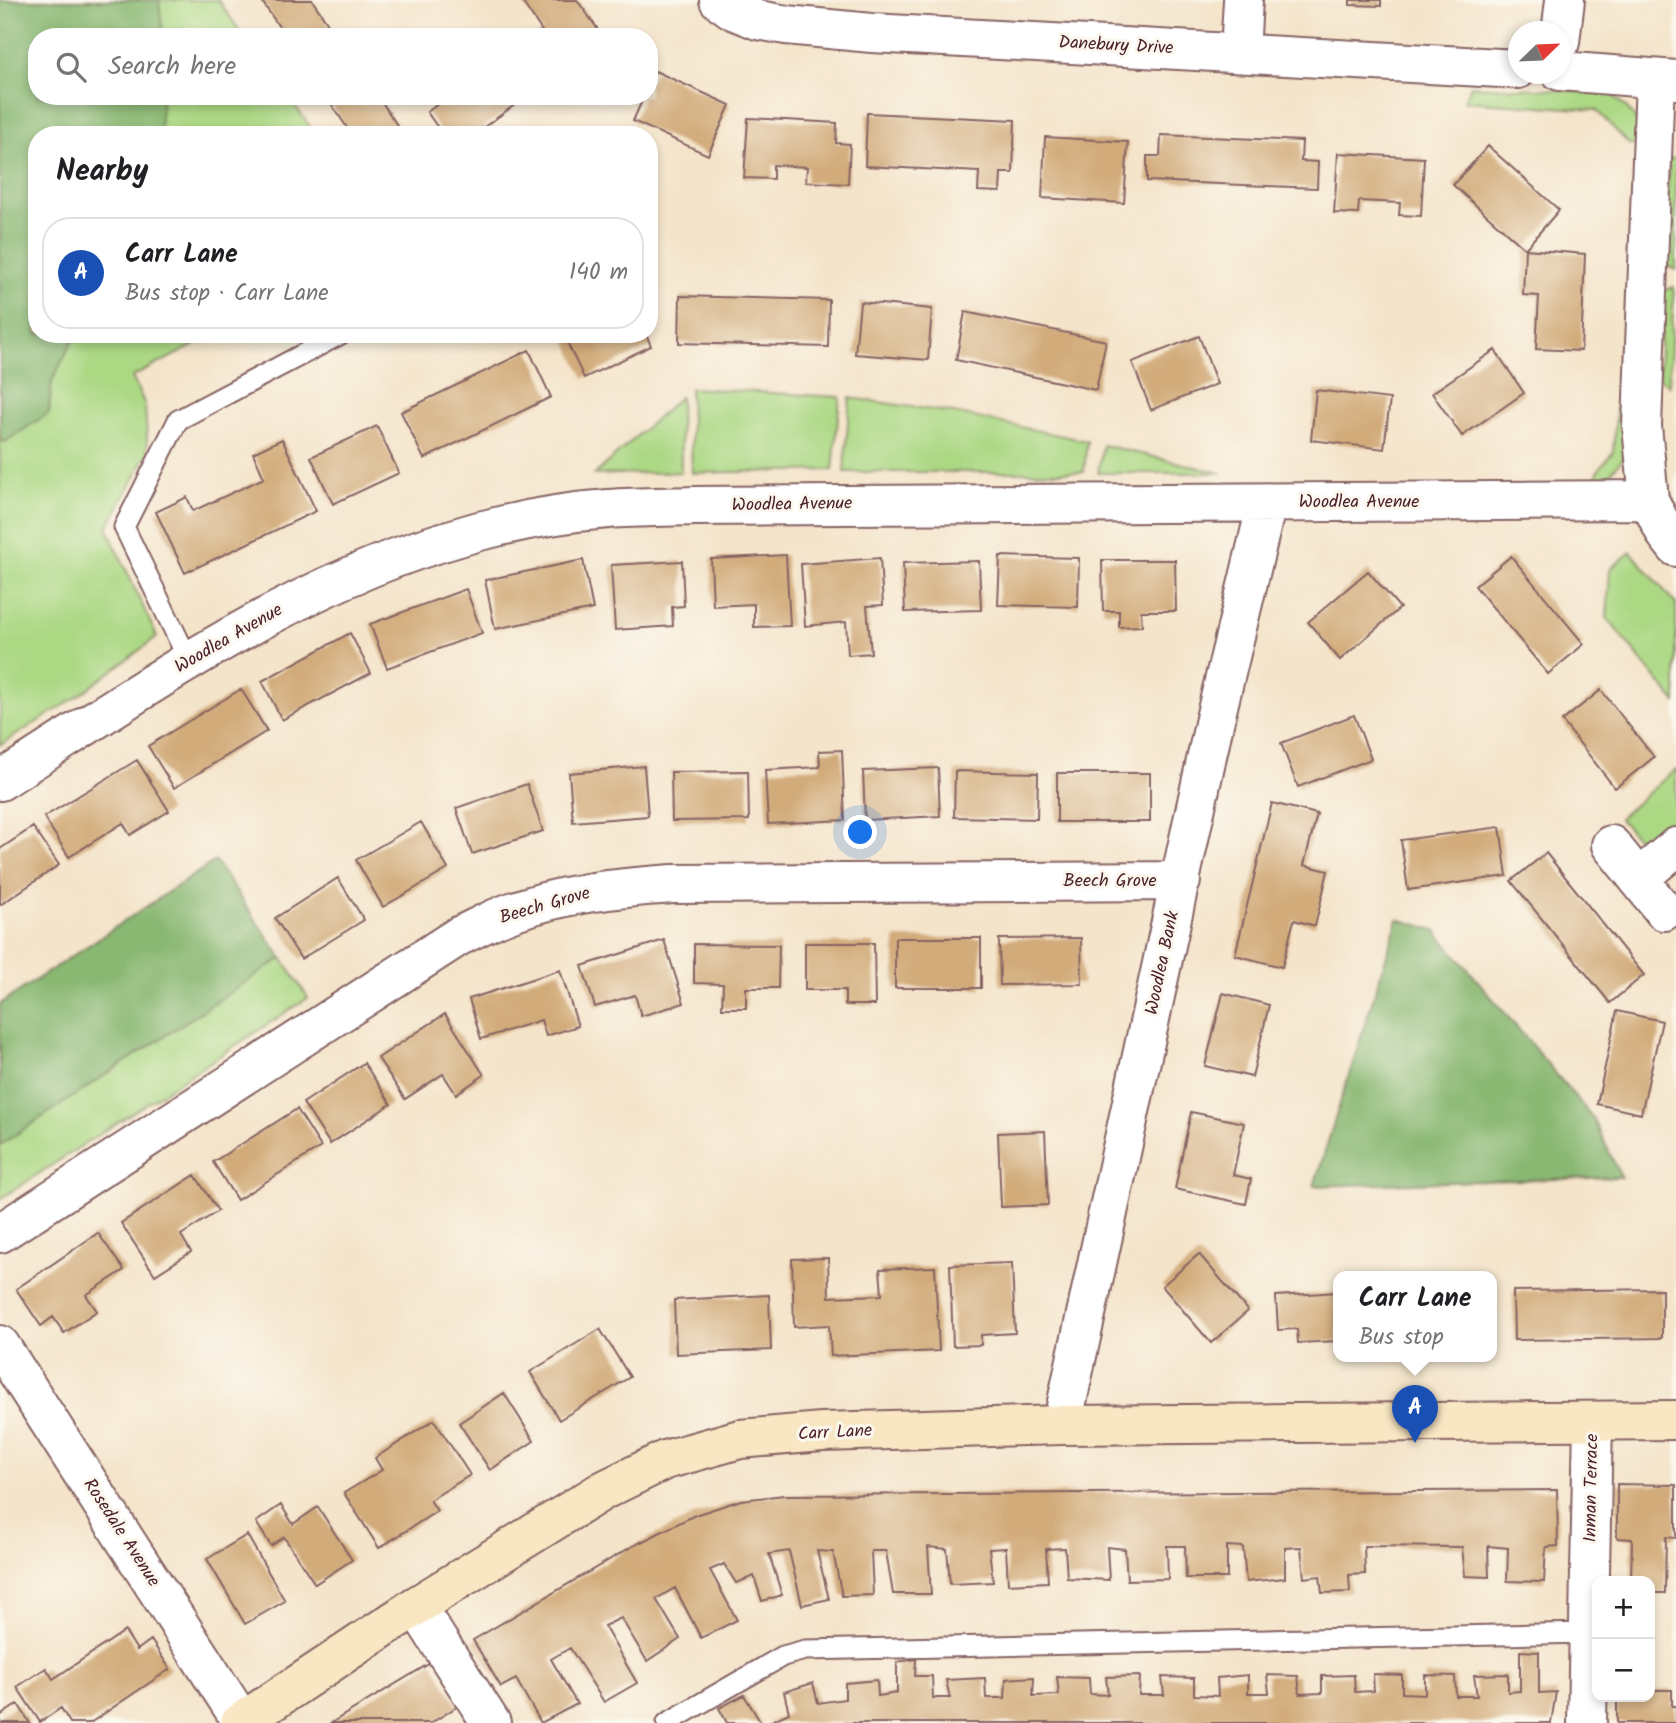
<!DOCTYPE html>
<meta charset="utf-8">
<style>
body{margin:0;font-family:Kalam,sans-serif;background:#f2f2f2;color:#202124}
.controls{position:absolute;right:21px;bottom:21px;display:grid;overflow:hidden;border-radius:14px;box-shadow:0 4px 10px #0003}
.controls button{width:63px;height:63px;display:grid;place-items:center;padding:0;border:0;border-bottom:2px solid #e0e0e0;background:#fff;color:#202124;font:35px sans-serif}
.compass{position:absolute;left:1508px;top:21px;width:63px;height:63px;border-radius:50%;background:#fff;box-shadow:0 4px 10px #0003;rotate:67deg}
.you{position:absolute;left:861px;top:833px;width:24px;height:24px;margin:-18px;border:5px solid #fff;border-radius:50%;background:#1a73e8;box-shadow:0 0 0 10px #1a73e833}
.badge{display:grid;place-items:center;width:46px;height:46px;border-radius:50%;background:#db2777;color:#fff;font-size:23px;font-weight:700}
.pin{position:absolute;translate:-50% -58px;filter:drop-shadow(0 2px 4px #0008)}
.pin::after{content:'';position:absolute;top:37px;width:24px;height:21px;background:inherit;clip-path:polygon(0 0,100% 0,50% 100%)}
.popup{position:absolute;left:1333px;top:1271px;width:164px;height:91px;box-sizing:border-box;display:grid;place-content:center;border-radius:14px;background:#fff;filter:drop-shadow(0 2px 5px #0005);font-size:23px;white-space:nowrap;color:#757577}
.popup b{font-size:26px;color:#202124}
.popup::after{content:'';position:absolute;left:50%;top:100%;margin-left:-14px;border:14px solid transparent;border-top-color:#fff}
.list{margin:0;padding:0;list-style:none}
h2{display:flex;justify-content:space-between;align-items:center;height:91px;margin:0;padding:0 28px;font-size:30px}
h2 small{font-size:23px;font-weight:400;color:#757577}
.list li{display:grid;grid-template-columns:46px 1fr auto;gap:21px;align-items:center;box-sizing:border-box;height:112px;margin:0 14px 14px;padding:0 14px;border:2px solid #e0e0e0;border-radius:28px}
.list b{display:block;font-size:26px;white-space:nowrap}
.list p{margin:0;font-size:23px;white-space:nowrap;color:#757577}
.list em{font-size:23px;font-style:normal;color:#757577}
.icon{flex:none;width:38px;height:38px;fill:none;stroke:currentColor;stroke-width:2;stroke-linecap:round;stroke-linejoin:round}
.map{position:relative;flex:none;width:1676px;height:1723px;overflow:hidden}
.search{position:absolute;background:#fff;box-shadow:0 4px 10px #0003;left:28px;top:28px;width:630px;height:77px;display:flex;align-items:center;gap:18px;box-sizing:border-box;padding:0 24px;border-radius:28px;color:#757577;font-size:26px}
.panel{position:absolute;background:#fff;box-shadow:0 4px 10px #0003;left:28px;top:126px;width:630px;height:217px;border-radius:28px}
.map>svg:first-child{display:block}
.green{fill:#acd884;stroke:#7b7c58;stroke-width:2}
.forest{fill:#89b872;stroke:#6a6c4e;stroke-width:2}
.building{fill:#d2ab7a}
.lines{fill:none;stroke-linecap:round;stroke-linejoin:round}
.lane-casing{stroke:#866463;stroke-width:23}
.street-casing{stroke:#866463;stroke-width:42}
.secondary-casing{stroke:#866463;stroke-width:42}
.lane{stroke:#fff;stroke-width:19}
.street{stroke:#fff;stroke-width:38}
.secondary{stroke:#f9e7c3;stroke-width:38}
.labels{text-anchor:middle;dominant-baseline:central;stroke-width:6;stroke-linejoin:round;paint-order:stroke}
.street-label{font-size:18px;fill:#4a1f2b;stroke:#fbf7ec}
</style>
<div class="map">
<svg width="1676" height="1723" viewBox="0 0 1676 1723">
<rect width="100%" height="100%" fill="#fbf7ec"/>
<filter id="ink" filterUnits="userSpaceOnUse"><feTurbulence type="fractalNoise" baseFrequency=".0143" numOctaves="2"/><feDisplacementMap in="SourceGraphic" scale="14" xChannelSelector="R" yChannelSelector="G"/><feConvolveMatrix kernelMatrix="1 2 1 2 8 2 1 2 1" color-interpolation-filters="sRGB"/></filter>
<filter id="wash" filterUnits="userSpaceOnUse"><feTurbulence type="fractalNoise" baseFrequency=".00686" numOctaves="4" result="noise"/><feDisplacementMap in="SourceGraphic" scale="28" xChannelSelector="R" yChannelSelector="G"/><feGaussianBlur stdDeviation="1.57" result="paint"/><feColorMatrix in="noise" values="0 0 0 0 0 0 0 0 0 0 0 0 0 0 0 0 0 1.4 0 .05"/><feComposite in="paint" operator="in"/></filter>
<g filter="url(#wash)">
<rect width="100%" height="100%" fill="#f4e4ca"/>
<path class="green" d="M0,0H218L244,37H37V96H288L316,135H37V334H216L132,377L145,405L148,453L107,528L157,637L77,697L0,745Z
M1471,86L1582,91L1611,94L1628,109L1641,126L1643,145H1630L1596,110L1464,101Z
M1669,158L1676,159V270L1665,265Z
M1674,287L1669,385L1659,378L1662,291Z
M1619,374L1631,378L1626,454L1610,474L1596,484L1597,472L1613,452Z
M690,388L840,397L833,470L692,473Z
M680,397L681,472L594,475Z
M850,398L954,413L1087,441L1084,472H844Z
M1103,445L1222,473H1098Z
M1631,552L1676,604V703L1607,618L1610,569Z
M1676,769V826L1656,839L1637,838L1619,818Z
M282,958L308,998L0,1199V1145Z"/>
<path class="forest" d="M0,0H159L163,37H37V96H162L160,135H37V334H76L52,381L49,413L5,442L0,441Z
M215,861L282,958L0,1145V1004Z
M1398,919L1435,930L1593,1118L1621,1177L1314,1186Z"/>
<g id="blocks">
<path class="building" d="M261,0H312L337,37H286Z
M521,0H577L597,28L594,37H534L542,31Z
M1350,0H1381V6L1350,5Z
M655,71L730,105L708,155L633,121L644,96H649V85Z
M326,96H378L402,133L399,135H352Z
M449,96H527L473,135H443L427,112Z
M867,113L1015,120L1013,173H1001L1000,192L978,191L979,172L865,166Z
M748,118L837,123L836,143L850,144L848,184L806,182L807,167L773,165V179L744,178Z
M1161,135L1302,141L1301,161L1318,162L1317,188L1147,181V156H1160Z
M1045,137L1128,142L1124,203L1042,198Z
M1488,146L1559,210L1525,249L1453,185Z
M1338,153L1424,158L1421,216L1399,215L1400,203L1359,201L1358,214L1334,213Z
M1525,249L1585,254L1581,351L1536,349L1539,296L1523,295Z
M680,296L829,300L828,347L679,343Z
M860,302L932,309L928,360L855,354Z
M965,312L1106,341L1096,390L956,360Z
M563,334H646L651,346L584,378Z
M1199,336L1217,384L1151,410L1132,362Z
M529,350L551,397L424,459L401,412Z
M1495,350L1524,393L1462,436L1432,393Z
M1316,390L1390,399L1384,449L1311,440Z
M377,426L399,473L333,504L311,457Z
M282,439L316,511L185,573L156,512L187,497L193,511L264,478L253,453Z
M786,555L790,626L754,627V604L713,606L711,559Z
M1000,556L1079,558L1078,607L998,605Z
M1511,556L1584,644L1548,674L1475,586Z
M880,558L883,605L867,606L871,653L848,655L846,622L805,626L801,564Z
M583,560L593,609L495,629L485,580Z
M1102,560H1175L1176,611H1141L1142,626L1119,627V611H1103Z
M682,561L684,606L672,607L673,626L615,630L611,565Z
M979,561L981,610L905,612L903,563Z
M1368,571L1400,608L1340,660L1308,622Z
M466,589L482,633L387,668L370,624Z
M350,633L371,673L282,720L262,681Z
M241,689L267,731L174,788L148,746Z
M1601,690L1654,757L1615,788L1562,721Z
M1354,715L1371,759L1298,787L1281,743Z
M842,750L845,820L768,824L765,770L820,767L819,751Z
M137,760L169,811L130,835L123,823L69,857L44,817Z
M644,766L648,816L573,822L569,773Z
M938,768L940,816L865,820L863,771Z
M748,771L749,820L672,821L671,772Z
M955,771L1038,773L1037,819L954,817Z
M1057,773H1150V822H1057Z
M527,784L543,831L472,854L456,808Z
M1272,803L1317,814L1304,865L1328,871L1315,926L1294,920L1282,967L1235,955Z
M421,822L448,869L383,907L356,860Z
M33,827L59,865L0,905V849Z
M1500,827L1507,876L1408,890L1401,840Z
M1546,853L1644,975L1610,1003L1511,881Z
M338,878L364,920L301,959L275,918Z
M895,938H981V988H895Z
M1081,938L1082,984L1000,985L999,939Z
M664,940L684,1003L641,1016L635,995L595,1007L582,966Z
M805,943H874L875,1005H845V990H805Z
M694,944L779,945L778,988H746V1008H722L723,984L694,983Z
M560,970L578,1026L546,1036L541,1020L481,1039L469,999Z
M1223,993L1269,1005L1252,1077L1205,1066Z
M1617,1011L1662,1021L1641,1114L1597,1104Z
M445,1014L484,1075L456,1094L443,1074L405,1099L378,1058Z
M364,1063L391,1104L330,1144L303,1103Z
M297,1109L321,1147L237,1200L213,1162Z
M1191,1112L1244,1123L1233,1175L1251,1179L1246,1204L1175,1189Z
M1045,1131L1048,1205L1001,1207L998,1133Z
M195,1175L218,1211L181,1235L191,1252L155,1275L121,1223Z
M98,1233L124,1270L86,1295L97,1311L64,1333L53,1317L41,1326L16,1289Z
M1199,1254L1248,1311L1211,1343L1162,1286Z
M828,1258L829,1297L882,1295L880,1269L935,1267L939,1351L831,1356L829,1325L794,1327L792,1259Z
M1012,1263L1015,1333L981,1335V1345L953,1346L950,1265Z
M1662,1289V1338L1514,1340L1513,1291Z
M1338,1292V1341L1298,1343L1297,1329L1278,1330L1276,1296Z
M769,1295L771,1350L676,1354L674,1300Z
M600,1329L630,1377L559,1420L530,1372Z
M504,1393L534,1441L490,1470L459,1423Z
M434,1420L470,1475L430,1500L437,1511L379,1548L344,1493L382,1470L375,1458Z
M1617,1484L1676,1485V1538L1666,1537L1665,1593H1650V1581H1631L1632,1539L1617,1538Z
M1557,1490L1558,1546L1546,1547L1544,1582L1507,1581L1508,1548L1488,1546L1489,1577L1465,1576L1462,1547L1364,1546L1365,1574L1349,1575L1350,1592L1322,1593L1320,1576L1304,1578L1301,1547L1285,1548V1578L1246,1582L1243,1547L1227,1546V1578H1186L1185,1546H1167L1168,1579L1127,1580L1125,1549L1107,1547L1109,1580L1067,1578L1065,1548L1046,1549L1048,1582L1008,1584L1006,1548L989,1549L993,1582L950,1584L947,1549L928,1547L931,1594H893L886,1551H871L873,1595L842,1596L833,1552L817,1551L829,1599L802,1605L789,1551L769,1554L782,1595L762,1601L754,1576L736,1583L724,1564L710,1570L737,1620L701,1638L675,1588L656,1599L680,1639L647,1661L621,1618L604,1626L637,1683L604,1702L570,1648L551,1659L577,1704L541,1723L516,1679L501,1687L473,1640L633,1546L695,1515L741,1500L784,1495Z
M281,1505L293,1524L318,1507L352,1560L315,1584L284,1537L271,1546L256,1522Z
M247,1535L285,1601L245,1624L207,1559Z
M125,1631L137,1650L151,1640L170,1669L90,1723H70L61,1708L40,1722L17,1687L46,1668L53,1679Z
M1520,1651L1539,1652V1693L1556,1692L1551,1723H767L789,1713L784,1692L813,1683L818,1703L845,1699V1683L877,1680L878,1696L897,1693V1662L916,1659L915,1676H932L933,1698H950L946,1680L985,1678L986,1698H1005L1006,1679L1034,1677L1033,1696L1059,1695L1057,1677L1089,1678L1090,1694L1108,1695L1106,1677L1140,1676L1139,1695H1164L1162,1677L1194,1678V1695L1218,1696L1217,1678L1248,1675V1693H1269L1267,1675L1298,1676L1300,1694L1322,1693V1676L1354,1675L1355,1692L1374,1691L1373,1674L1402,1675V1693L1425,1694V1675L1455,1676L1456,1696H1477L1474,1675L1508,1674V1692L1520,1691Z
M432,1662L458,1706L431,1723H331Z
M1650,1690H1672V1706H1676V1723H1617V1697H1650Z
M744,1695L761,1723H727L719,1708Z
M18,1704L30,1723H0V1716Z"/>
</g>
</g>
<g filter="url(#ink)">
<use href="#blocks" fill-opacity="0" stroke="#866463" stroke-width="2"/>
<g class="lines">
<defs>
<path id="lane" d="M189,661L124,527L178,420L341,334
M667,1723L783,1656L805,1650L1589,1633"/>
<path id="street" d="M719,0L733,10L758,20L786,25L872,33L1518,69
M1560,42L1565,0
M1240,53L1243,0
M1560,71L1676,80
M1655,79L1642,426L1649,500L1666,534L1676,547
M0,781C142,691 280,592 442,542C457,538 473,532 488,529C527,519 568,512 608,509C637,507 665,507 693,506L1649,500
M1611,845L1664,911
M1638,879L1676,847
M0,1233L459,936C476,928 492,919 509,913C563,893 616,888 673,884L1181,881
M0,1345L242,1722
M1062,1425L1215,719L1267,503
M416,1606L491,1723
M1587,1723L1593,1421"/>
<path id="secondary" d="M240,1723L416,1606L604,1490L665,1460L740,1439L822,1432L1062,1425L1676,1420"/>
</defs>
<use href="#lane" class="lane-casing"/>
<use href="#street" class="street-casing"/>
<use href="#secondary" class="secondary-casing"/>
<use href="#lane" class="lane"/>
<use href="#street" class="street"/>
<use href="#secondary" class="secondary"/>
</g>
</g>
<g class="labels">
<g class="street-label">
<text transform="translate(1116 46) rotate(3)">Danebury Drive</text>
<text x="1359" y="502">Woodlea Avenue</text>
<text transform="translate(792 505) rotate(-1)">Woodlea Avenue</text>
<text transform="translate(229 639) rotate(-30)">Woodlea Avenue</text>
<text x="1110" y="881">Beech Grove</text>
<text transform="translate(545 906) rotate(-16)">Beech Grove</text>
<text transform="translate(1163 963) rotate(-78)">Woodlea Bank</text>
<text transform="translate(835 1433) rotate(-3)">Carr Lane</text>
<text transform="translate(1592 1488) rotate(-89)">Inman Terrace</text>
<text transform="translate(121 1533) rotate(57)">Rosedale Avenue</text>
</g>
</g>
</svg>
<div class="controls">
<button>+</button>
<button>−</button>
</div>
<svg class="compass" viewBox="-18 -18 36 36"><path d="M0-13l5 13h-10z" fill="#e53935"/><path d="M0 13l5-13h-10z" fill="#757577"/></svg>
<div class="you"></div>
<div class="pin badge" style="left:1415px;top:1443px;background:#1a4fb4">A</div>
<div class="popup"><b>Carr Lane</b>Bus stop</div>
<div class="search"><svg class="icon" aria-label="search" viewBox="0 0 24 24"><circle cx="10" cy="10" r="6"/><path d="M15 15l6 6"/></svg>Search here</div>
<section class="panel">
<h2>Nearby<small></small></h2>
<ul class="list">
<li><span class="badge" style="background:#1a4fb4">A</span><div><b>Carr Lane</b><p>Bus stop · Carr Lane</p></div><em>140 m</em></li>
</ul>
</section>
</div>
